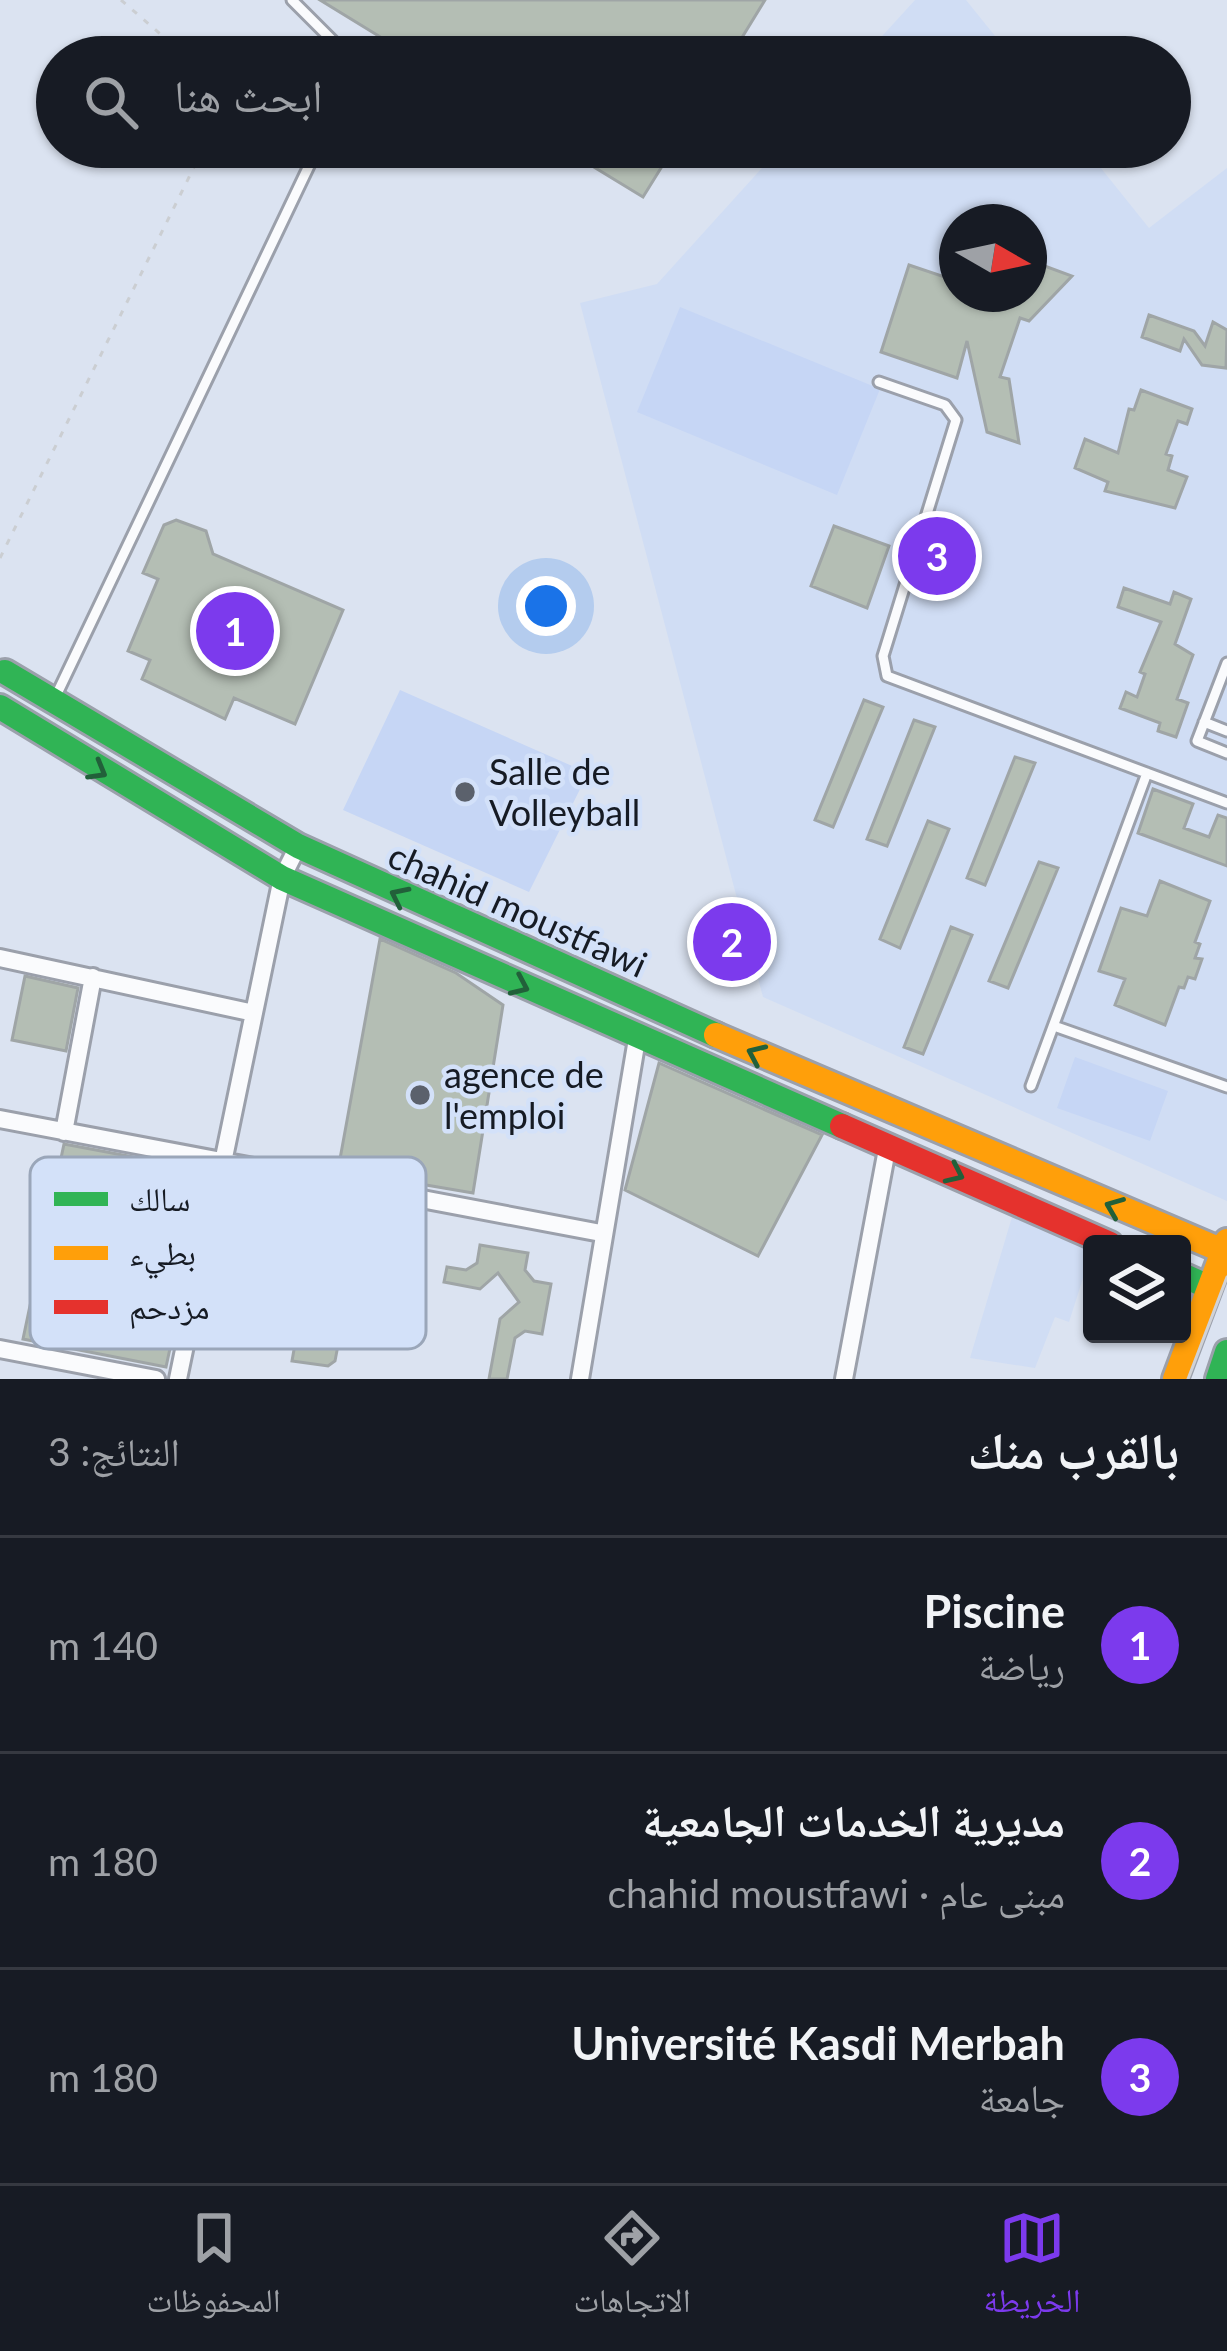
<!DOCTYPE html>
<html lang="ar">
<meta charset="utf-8">
<style>
body{margin:0;font-family:Lato,"Noto Naskh Arabic",sans-serif;background:#20242c;color:#f1f3f6;direction:rtl}
.controls{position:absolute;right:36px;bottom:36px;display:grid;overflow:hidden;border-radius:12px;box-shadow:0 3px 9px #0004}
.controls button{width:108px;height:108px;display:grid;place-items:center;padding:0;border:0;border-bottom:3px solid #363941;background:#171b24;color:#f1f3f6;font:60px sans-serif}
.compass{position:absolute;left:939px;top:204px;width:108px;height:108px;border-radius:50%;background:#171b24;box-shadow:0 3px 9px #0004;rotate:99deg}
.you{position:absolute;left:546px;top:606px;width:42px;height:42px;margin:-30px;border:9px solid #fff;border-radius:50%;background:#1a73e8;box-shadow:0 0 0 18px #1a73e833}
.badge{display:grid;place-items:center;width:78px;height:78px;border-radius:50%;background:#7c3aed;color:#fff;font-size:39px;font-weight:700}
.pin{position:absolute;translate:-50% -50%;border:6px solid #fff;box-shadow:0 3px 12px #0006}
.list{margin:0;padding:0;list-style:none}
h2{display:flex;justify-content:space-between;align-items:center;height:156px;margin:0;padding:0 48px;font-size:51px}
h2 small{font-size:39px;font-weight:400;color:#9ea1a6}
.list li{display:grid;grid-template-columns:78px 1fr auto;gap:36px;align-items:center;box-sizing:border-box;height:216px;padding:0 48px;border-top:3px solid #363941}
.list b{display:block;font-size:45px;white-space:nowrap}
.list p{margin:0;font-size:39px;white-space:nowrap;color:#9ea1a6}
.list em{font-size:39px;font-style:normal;color:#9ea1a6}
.icon{flex:none;width:66px;height:66px;fill:none;stroke:currentColor;stroke-width:2;stroke-linecap:round;stroke-linejoin:round}
.map{position:relative;flex:none;width:1227px;height:1379px;overflow:hidden;direction:ltr}
.search{position:absolute;background:#171b24;box-shadow:0 3px 9px #0004;left:36px;right:36px;top:36px;height:132px;display:flex;align-items:center;gap:30px;box-sizing:border-box;padding:0 42px;border-radius:66px;color:#9ea1a6;font-size:45px}
.sheet{height:804px;background:#171b24}
nav{display:flex;justify-content:space-around;align-items:center;box-sizing:border-box;height:168px;border-top:3px solid #363941;background:#171b24;font-size:33px;color:#9ea1a6}
nav a{display:grid;justify-items:center;gap:6px}
nav .on{color:#7c3aed}
.map>svg:first-child{display:block}
.built{fill:#d0ddf4;fill-rule:evenodd}
.green{fill:#c6d6f5}
.building{fill:#b4beb4;stroke:#9fa5a6;stroke-width:3}
.lines{fill:none;stroke-linecap:round;stroke-linejoin:round}
.lane-casing{stroke:#9ba0ab;stroke-width:15}
.street-casing{stroke:#9ba0ab;stroke-width:22}
.fast-casing{stroke:#9ba0ab;stroke-width:30}
.slow-casing{stroke:#9ba0ab;stroke-width:30}
.jam-casing{stroke:#9ba0ab;stroke-width:30}
.path{stroke:#cbced2;stroke-width:3;stroke-dasharray:6 9;stroke-linecap:butt}
.lane{stroke:#fafbfd;stroke-width:9}
.street{stroke:#fafbfd;stroke-width:16}
.fast{stroke:#30b455;stroke-width:24}
.slow{stroke:#ff9f0a;stroke-width:24}
.jam{stroke:#e5322d;stroke-width:24}
.tram{stroke:#d0d2d6;stroke-width:3}
.oneway{stroke:#22603a}
.poi-dot{fill:#5b616c;stroke:#d3e1f9;stroke-width:4.5}
.labels{text-anchor:middle;dominant-baseline:central;stroke-width:9;stroke-linejoin:round;paint-order:stroke}
.poi-label{font-size:36px;fill:#161b24;stroke:#d3e1f9;text-anchor:start}
.street-label{font-size:36px;fill:#161b24;stroke:#d3e1f9}
.key{fill:#d3e1f9;stroke:#9aa6b9;stroke-width:3}
.key-label{font-size:33px;fill:#161b24}
</style>
<div class="map">
<svg width="1227" height="1379" viewBox="0 0 1227 1379">
<rect width="100%" height="100%" fill="#dbe3f1"/>
<path class="built" d="M915,0H966L1012,57H863Z
M781,147H1084L1149,228L1227,168V1201L763,997L580,303L657,284ZM957,222H1029V294H957Z
M1012,1217L1092,1250L1069,1322L1055,1317L1035,1368L970,1358Z"/>
<path class="green" d="M680,307L880,389L837,495L637,412Z
M400,690L588,773L529,892L343,810Z
M1075,1057L1168,1091L1150,1141L1057,1108Z"/>
<path class="building" d="M320,0H765L730,57H413Z
M561,147H674L643,197Z
M909,265L948,278L957,284V294H985L1001,301L1009,294H1029V276L1042,265L1072,276L1029,321L1020,318L1000,377L1009,379L1019,443L987,432L967,341L957,378L881,352Z
M1149,315L1194,331L1205,346L1213,322L1227,330L1226,368L1202,365L1184,339L1180,351L1142,337Z
M1141,390L1192,409L1187,424L1178,421L1166,454L1172,456L1168,470L1187,477L1175,508L1105,491L1108,482L1075,468L1085,439L1118,453L1129,409L1134,410Z
M176,520L206,531L213,554L343,610L295,724L234,698L225,719L142,679L150,660L128,651L158,579L143,573L164,525Z
M834,526L889,546L867,608L811,586Z
M1124,588L1170,604L1174,592L1191,599L1175,644L1193,655L1177,699L1188,703L1176,737L1158,731L1160,723L1120,708L1126,692L1137,697L1145,674L1140,672L1161,622L1118,607Z
M864,700L883,707L833,827L815,820Z
M914,720L935,727L887,846L867,839Z
M1015,757L1035,763L985,885L967,878Z
M1153,789L1193,804L1184,828L1209,837L1218,815L1227,818V866L1138,833Z
M928,821L949,829L900,948L880,939Z
M1039,862L1058,868L1008,988L989,981Z
M1160,881L1210,901L1195,942L1200,944L1195,958L1202,959L1195,979L1188,977L1184,988L1179,987L1165,1025L1115,1005L1125,979L1099,971L1121,908L1147,916Z
M951,927L972,935L923,1054L904,1047Z
M380,939L456,973L503,1005L473,1193L338,1170Z
M25,976L78,988L66,1051L12,1040Z
M659,1063L822,1135L758,1256L625,1190Z
M64,1144L208,1171L166,1367L23,1339Z
M344,1220L394,1227L392,1245L400,1256L417,1259L414,1276L380,1269L363,1253L335,1270L349,1288L335,1361L328,1366L292,1361L295,1344L314,1346L322,1338L329,1303L323,1295L305,1290L312,1241L330,1244L341,1235Z
M480,1245L528,1253L525,1270L534,1281L551,1284L542,1334L525,1331L515,1338L507,1379H489L500,1319L519,1302L498,1273L480,1289L444,1282L447,1267L466,1270L477,1263Z"/>
<g class="lines">
<defs>
<path id="lane" d="M292,0L349,57
M879,382L945,405L956,420L883,656L887,676L1227,803
M1227,663L1197,741L1227,753
M54,700L318,147
M1204,722L1227,731
M1054,1026L1227,1087
M1031,1086L1147,773"/>
<path id="street" d="M0,958L254,1013
M0,1119L601,1233
M64,1132L93,977
M0,1349L156,1379
M178,1379L282,878L298,846
M580,1379L637,1039
M844,1379L888,1144"/>
<path id="fast" d="M5,672L298,846L716,1035
M0,707L282,878L842,1126
M1182,1275L1209,1287
M1218,1379L1227,1352"/>
<path id="slow" d="M716,1035L1223,1251
M1175,1379L1227,1241"/>
<path id="jam" d="M842,1126L1110,1244"/>
</defs>
<use href="#lane" class="lane-casing"/>
<use href="#street" class="street-casing"/>
<use href="#fast" class="fast-casing"/>
<use href="#slow" class="slow-casing"/>
<use href="#jam" class="jam-casing"/>
<path class="path" d="M121,0L187,57
M0,558L204,147"/>
<use href="#lane" class="lane"/>
<use href="#street" class="street"/>
<use href="#fast" class="fast"/>
<use href="#slow" class="slow"/>
<use href="#jam" class="jam"/>
<path class="tram" d="M1188,1379L1227,1277"/>
</g>
<defs><path id="oneway-chevron" d="M-2-3.5L2.5 0L-2 3.5" fill="none" stroke-width="1.6" stroke-linecap="round" stroke-linejoin="round" transform="scale(3)"/></defs>
<g class="oneway">
<use href="#oneway-chevron" transform="translate(98 771) rotate(30)"/>
<use href="#oneway-chevron" transform="translate(399 896) rotate(-154)"/>
<use href="#oneway-chevron" transform="translate(520 986) rotate(24)"/>
<use href="#oneway-chevron" transform="translate(756 1054) rotate(-156)"/>
<use href="#oneway-chevron" transform="translate(955 1174) rotate(25)"/>
<use href="#oneway-chevron" transform="translate(1114 1207) rotate(-158)"/>
</g>
<g class="poi-dot">
<circle cx="465" cy="792" r="12"/>
<circle cx="420" cy="1095" r="12"/>
</g>
<g class="labels">
<g class="poi-label">
<text x="489" y="771">Salle de<tspan x="489" dy="41">Volleyball</tspan></text>
<text x="444" y="1074">agence de<tspan x="444" dy="41">l'emploi</tspan></text>
</g>
<g class="street-label">
<text transform="translate(518 909) rotate(24)">chahid moustfawi</text>
</g>
</g>
<rect x="30" y="1157" width="396" height="192" rx="18" class="key"/>
<rect x="54" y="1192" width="54" height="14" fill="#30b455"/>
<rect x="54" y="1246" width="54" height="14" fill="#ff9f0a"/>
<rect x="54" y="1300" width="54" height="14" fill="#e5322d"/>
<g class="key-label">
<text x="129" y="1211">سالك</text>
<text x="129" y="1265">بطيء</text>
<text x="129" y="1319">مزدحم</text>
</g>
</svg>
<div class="controls">
<button><svg class="icon" aria-label="layers" viewBox="0 0 24 24"><path d="M12 4l9 5-9 5-9-5zM3 14l9 5 9-5"/></svg></button>
</div>
<svg class="compass" viewBox="-18 -18 36 36"><path d="M0-13l5 13h-10z" fill="#e53935"/><path d="M0 13l5-13h-10z" fill="#9ea1a6"/></svg>
<div class="you"></div>
<div class="pin badge" style="left:235px;top:631px">1</div>
<div class="pin badge" style="left:732px;top:942px">2</div>
<div class="pin badge" style="left:937px;top:556px">3</div>
<div class="search"><svg class="icon" aria-label="search" viewBox="0 0 24 24"><circle cx="10" cy="10" r="6"/><path d="M15 15l6 6"/></svg>ابحث هنا</div>
</div>
<section class="sheet">
<h2>بالقرب منك<small>النتائج: 3</small></h2>
<ul class="list">
<li><span class="badge">1</span><div><b>Piscine</b><p>رياضة</p></div><em>140 m</em></li>
<li><span class="badge">2</span><div><b>مديرية الخدمات الجامعية</b><p>مبنى عام · chahid moustfawi</p></div><em>180 m</em></li>
<li><span class="badge">3</span><div><b>Université Kasdi Merbah</b><p>جامعة</p></div><em>180 m</em></li>
</ul>
</section>
<nav>
<a class="on"><svg class="icon" aria-label="map" viewBox="0 0 24 24"><path d="M3 6l6-2 6 2 6-2v14l-6 2-6-2-6 2zM9 4v14M15 6v14"/></svg>الخريطة</a>
<a><svg class="icon" aria-label="directions" viewBox="0 0 24 24"><path d="M12 3l9 9-9 9-9-9zM9 14v-3h6M13 9l2 2-2 2"/></svg>الاتجاهات</a>
<a><svg class="icon" aria-label="saved" viewBox="0 0 24 24"><path d="M7 4h10v16l-5-4-5 4z"/></svg>المحفوظات</a>
</nav>
